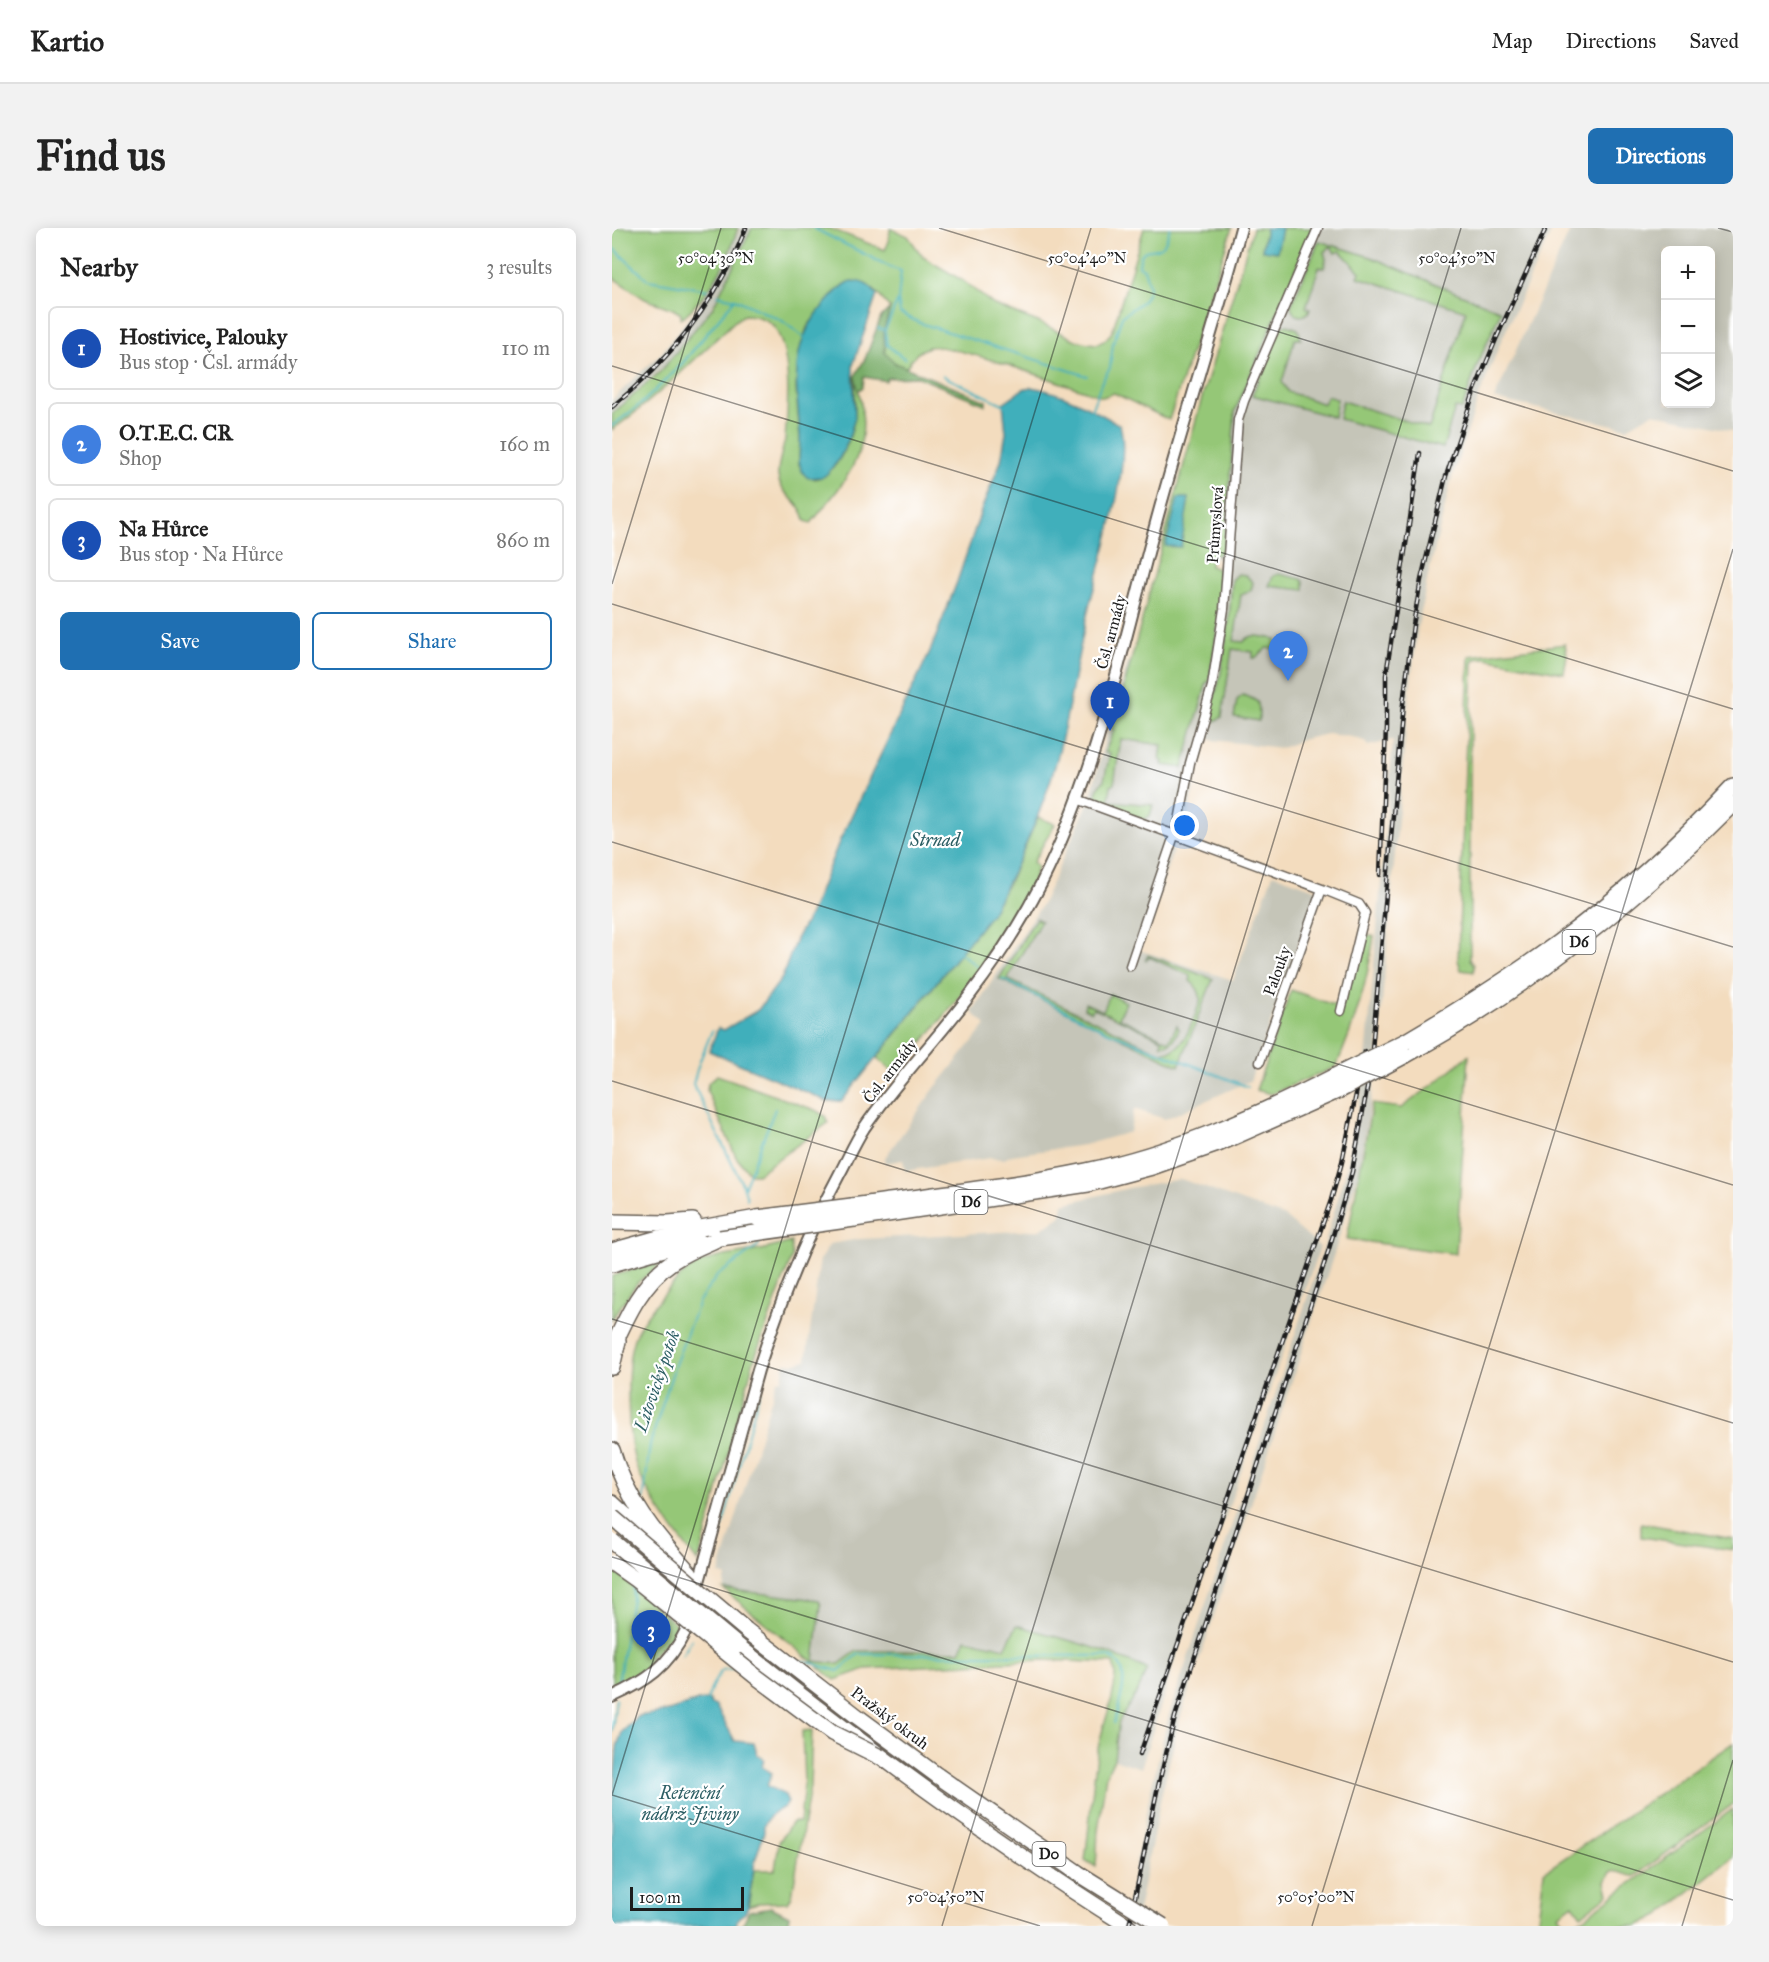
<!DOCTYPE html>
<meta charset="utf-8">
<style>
body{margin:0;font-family:"IM FELL Great Primer",serif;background:#f2f2f2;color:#222}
.controls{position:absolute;right:18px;top:18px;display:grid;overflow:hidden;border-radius:9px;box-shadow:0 3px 15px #0003}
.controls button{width:54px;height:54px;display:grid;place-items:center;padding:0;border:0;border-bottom:2px solid #e0e0e0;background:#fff;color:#222;font:30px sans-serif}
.scale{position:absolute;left:18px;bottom:15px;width:114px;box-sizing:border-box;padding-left:6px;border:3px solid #1c1c1c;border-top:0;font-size:16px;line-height:21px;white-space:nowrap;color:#1c1c1c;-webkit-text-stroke:4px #fff;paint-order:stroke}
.you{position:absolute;left:573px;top:598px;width:21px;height:21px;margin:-15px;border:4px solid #fff;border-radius:50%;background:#1a73e8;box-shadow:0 0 0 9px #1a73e833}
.badge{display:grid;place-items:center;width:39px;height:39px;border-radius:50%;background:#1f6fb2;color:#fff;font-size:20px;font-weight:700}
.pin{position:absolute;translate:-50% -50px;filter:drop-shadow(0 2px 3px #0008)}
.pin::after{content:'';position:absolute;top:32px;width:21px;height:18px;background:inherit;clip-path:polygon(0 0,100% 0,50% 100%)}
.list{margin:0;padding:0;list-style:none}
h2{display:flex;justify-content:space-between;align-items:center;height:78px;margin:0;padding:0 24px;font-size:26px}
h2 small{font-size:20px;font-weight:400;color:#767676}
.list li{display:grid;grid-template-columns:39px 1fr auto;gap:18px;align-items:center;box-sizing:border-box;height:84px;margin:0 12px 12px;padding:0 12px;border:2px solid #e0e0e0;border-radius:9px}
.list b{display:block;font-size:22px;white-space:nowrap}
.list p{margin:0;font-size:20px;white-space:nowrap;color:#767676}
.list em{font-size:20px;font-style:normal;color:#767676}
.actions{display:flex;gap:12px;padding:18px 24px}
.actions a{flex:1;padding:14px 0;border:2px solid #1f6fb2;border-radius:9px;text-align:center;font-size:21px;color:#1f6fb2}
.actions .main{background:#1f6fb2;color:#fff}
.icon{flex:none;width:33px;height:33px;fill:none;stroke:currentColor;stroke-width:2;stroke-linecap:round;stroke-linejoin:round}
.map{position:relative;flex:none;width:1121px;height:1698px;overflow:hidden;border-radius:9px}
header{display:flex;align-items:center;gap:36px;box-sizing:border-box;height:84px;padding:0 30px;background:#fff;border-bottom:2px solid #e0e0e0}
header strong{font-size:28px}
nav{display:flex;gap:33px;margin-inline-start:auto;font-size:21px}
.intro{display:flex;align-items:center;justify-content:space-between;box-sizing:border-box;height:144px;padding:0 36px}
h1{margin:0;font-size:42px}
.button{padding:15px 27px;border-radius:9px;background:#1f6fb2;color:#fff;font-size:21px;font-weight:700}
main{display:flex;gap:36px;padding:0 36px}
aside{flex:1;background:#fff;border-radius:9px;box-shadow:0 3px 15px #0003}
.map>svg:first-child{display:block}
.industrial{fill:#c5c5b8;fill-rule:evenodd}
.green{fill:#95c777;stroke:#58724a;stroke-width:1.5}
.forest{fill:#78ac68;stroke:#4a6442;stroke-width:1.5}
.water{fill:#3fafbb;stroke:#2e666c;stroke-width:1.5}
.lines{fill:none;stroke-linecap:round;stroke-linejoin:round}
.stream{stroke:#3fafbb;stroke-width:2}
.street-casing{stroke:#675f55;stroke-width:11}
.secondary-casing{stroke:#675f55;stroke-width:14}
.highway-casing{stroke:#675f55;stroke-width:18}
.street{stroke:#fff;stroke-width:8}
.secondary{stroke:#fff;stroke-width:10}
.highway{stroke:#fff;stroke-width:15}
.rail-casing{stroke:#1c1c1c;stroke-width:4.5}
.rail{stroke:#fff;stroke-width:2;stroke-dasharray:7;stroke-linecap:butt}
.highway-bridge-casing{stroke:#675f55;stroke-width:18;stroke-linecap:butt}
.highway-bridge{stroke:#fff;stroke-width:15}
.ticks{fill:none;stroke:#1c1c1c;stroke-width:1.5;stroke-opacity:0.45}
.labels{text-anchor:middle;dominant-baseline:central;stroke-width:4.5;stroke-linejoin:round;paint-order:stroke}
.shield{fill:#fff;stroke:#606060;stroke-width:1.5}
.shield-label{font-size:15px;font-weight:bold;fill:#1c1c1c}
.street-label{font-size:16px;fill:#1c1c1c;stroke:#fff}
.water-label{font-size:18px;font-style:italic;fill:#2c5e64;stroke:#fff}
.ticks-label{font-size:15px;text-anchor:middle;fill:#1c1c1c;stroke:#fff;stroke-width:4.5;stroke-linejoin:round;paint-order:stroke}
</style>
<header>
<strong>Kartio</strong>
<nav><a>Map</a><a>Directions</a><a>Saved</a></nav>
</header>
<div class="intro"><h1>Find us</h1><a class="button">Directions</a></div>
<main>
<aside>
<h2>Nearby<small>3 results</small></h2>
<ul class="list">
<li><span class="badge" style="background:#1a4fb4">1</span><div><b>Hostivice, Palouky</b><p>Bus stop · Čsl. armády</p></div><em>110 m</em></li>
<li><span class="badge" style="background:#3f7fe0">2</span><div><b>O.T.E.C. CR</b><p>Shop</p></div><em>160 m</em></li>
<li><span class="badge" style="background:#1a4fb4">3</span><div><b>Na Hůrce</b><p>Bus stop · Na Hůrce</p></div><em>860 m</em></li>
</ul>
<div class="actions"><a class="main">Save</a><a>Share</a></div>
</aside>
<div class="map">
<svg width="1121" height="1698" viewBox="0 0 1121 1698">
<rect width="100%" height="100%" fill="#fff"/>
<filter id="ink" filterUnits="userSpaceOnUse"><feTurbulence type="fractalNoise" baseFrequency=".0167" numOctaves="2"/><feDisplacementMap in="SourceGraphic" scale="12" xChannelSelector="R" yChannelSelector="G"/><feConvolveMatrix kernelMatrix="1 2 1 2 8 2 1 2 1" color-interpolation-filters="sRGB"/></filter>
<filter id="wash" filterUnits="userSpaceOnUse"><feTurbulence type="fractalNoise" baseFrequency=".008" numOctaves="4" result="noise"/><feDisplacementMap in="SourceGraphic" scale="24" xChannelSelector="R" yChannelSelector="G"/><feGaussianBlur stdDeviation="1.35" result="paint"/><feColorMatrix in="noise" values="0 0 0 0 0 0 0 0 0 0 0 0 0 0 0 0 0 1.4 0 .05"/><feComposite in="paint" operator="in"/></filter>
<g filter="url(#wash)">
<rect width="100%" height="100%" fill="#f3dcbe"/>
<path class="industrial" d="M128,0H140L114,56L95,86L59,132L0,186V172L50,124L85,79L104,51Z
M701,0H941L890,111L868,166L840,249L815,353L806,398L796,477L764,844L746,946L722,1026L568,1490L550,1564L523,1698H511L539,1561L557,1487L711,1022L734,943L753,843L781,512L756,518L752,513L740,509L715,506L693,511L669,520L592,511L574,598L565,612L527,722L621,752L661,646L706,662L638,853L553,891L522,881L518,904L472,917L400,927L392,931L378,930L293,943L291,932L273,935L272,931L322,861L374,797L360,784L430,676L478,571L493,510L516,434L595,454L607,388L610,357L607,356L608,347L606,342L607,333L601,328L623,183Z
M959,0H1121V203L1041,185L1015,200L882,171ZM1054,22H1098V176H1054Z
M569,951L673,989L708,1019L563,1432L529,1540L502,1531L507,1493L526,1463L535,1441L486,1421L405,1397L393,1420L354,1411L348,1423L337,1422L245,1423L227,1436L201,1433L209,1377L207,1372L111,1361L114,1349L107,1346L165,1152L170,1151L173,1135L181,1136L194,1132L208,1031L218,1016L247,1011L428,1002L449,988L451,976L517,960Z"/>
<path class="green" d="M0,0H126C114,37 99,65 69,91V86L61,81L33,71L0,49Z
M140,0H217L273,22L277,13L278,0L296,8L311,29L350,52L382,77L426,94L466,113L476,115L485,116L492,113L500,104L532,0H620L557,192L502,165L491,169C463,160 337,114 317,119C306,122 299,131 294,140L283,135L273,125L272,103L278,80L261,61L223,64L195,99L187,125L184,160L188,211L187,237L203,251C226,246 239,212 242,191C244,177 243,162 243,148C263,220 243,242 199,295L193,293C191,274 168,268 166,248C165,236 171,223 173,211C176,180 180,130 164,102C159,92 144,87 132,87L123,93C83,131 45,170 0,202V186L49,143L101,79Z
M641,0H654L650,21L665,24L670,0H701L623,183L613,319L607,326L599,328L598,338C608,340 608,346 608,356L610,357L607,388L597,454H595L571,540L550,537L551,533L548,532L550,517L509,511L502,556L499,557L497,573L541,577L538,588L531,592L492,576L493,573L484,568L485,561L492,552L498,525L493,524L502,502L499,501L510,466L589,173Z
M707,13L759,29L889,83L866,135L850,181L843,180L831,220L727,191L730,173L817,200L854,83L746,49L748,44L728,23L723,25L719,18L712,24L714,31L712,40L707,39L694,79L698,81L696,85C688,91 680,87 679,78Z
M675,97L686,101L689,111H683L670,154L676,164L712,176L715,168L725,171L722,189L640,167L669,99Z
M626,346L634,347L641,355L639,362L629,367L622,413L632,414C638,403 653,410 664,411L662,421L655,420L643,430H641V424L620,421L610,489L603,493L597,487L608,450L617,393L620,352Z
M667,346L689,351L692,354V362L657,358L661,348Z
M953,416L955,427L952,445L873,430L863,431L861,436L858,509V731L862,737V744L849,742L846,732L857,428Z
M631,467C650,475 646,471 647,493L622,489L625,472Z
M426,589L443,596L421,634L425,639C419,669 401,695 383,720C353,765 319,806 282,845L265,830L379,686L398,652Z
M424,690L429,693L395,751L547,824C573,828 580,792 588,774C589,764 585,758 578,753L579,748L537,729L533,733L536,727L601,751L567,838L387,751Z
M752,706L762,708C755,756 743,795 724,839L659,866L644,862L679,762L730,780Z
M498,766L514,774L507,790L557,813L565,797L567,801C563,811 560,818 549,816L550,811L482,780L479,784L472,780L473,775L491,783Z
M857,827L844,1026L735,1011L760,876L789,880L822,856Z
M105,847L203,882L213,888L216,895L145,946H138L124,929L95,863L96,855Z
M179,1014L180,1029L142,1132L86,1335C65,1306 41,1277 26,1243C15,1217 12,1134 23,1108C30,1090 65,1048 82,1038C101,1027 127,1027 148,1022C159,1020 169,1017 179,1014Z
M54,1032L25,1055L0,1091V1048Z
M1029,1295L1121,1311V1322L1029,1309Z
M0,1340L68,1400L37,1431L31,1447L0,1458Z
M111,1361L207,1372L209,1377L202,1433L227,1436L245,1423H348L354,1411L393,1420L405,1397L486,1421L535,1441L526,1463L507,1493L502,1531L494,1547L486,1603L484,1639L473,1632C478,1595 480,1557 486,1521C490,1496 509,1458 501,1435L431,1432L254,1441L223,1452Z
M200,1502L198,1558L180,1668L176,1674L146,1675L136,1678L142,1642H163L167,1614L180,1594H188L192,1555L190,1503Z
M1121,1515V1576L1023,1648C1014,1649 1008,1641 999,1644L994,1654L997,1666L969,1687L961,1676L946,1687L954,1698H925L932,1644Z
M1121,1581V1629L1049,1686L1026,1698H960Z"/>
<path class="forest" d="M278,80L272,103L273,125L283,135L374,173V177L306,149L275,150L274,153L252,149L251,159L246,163L243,148L253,131L269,89Z
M159,1679L177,1688L178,1698H134L131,1695L137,1683Z"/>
<path class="water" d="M654,0H670L665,24L650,22Z
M239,53C251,53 258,57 265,67L241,137L243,189L236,213L226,233L215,246L211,249L196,250C182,239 189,223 188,208C185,156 175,119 212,77C220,68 228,58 239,53Z
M419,159C451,164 480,181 508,197C520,237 489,333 478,375C465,427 458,480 445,531C430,585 406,637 379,686L230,873H215L97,823L106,800L112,802L146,782L170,750L184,711L198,686L227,614L319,421L345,354L370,280L389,233L394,205L391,175L411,161Z
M566,270H577L569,319L553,318Z
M94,1472L98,1473V1476L104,1478L123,1513L142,1515L145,1526L152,1531L150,1539L160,1545L155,1558L173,1567L176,1574L172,1579L159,1587L152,1597V1604L143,1633L136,1678L133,1685L126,1690L124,1696L127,1698H0V1583L5,1519L10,1504L27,1488L57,1483L86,1473Z"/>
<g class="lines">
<path class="stream" d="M201,0L280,40L289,43L286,72L288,85L308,95L475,148
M0,19L36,52L96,62
M106,67L123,71L169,92L192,109
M266,100L273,102L275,117L293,131
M273,102L286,72
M331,148L391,176
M479,183L490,153L498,140L501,116L510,88L531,73L536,64L537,59L534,47L532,41L527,38C529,14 539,27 550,18C555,14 556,6 558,0
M0,198L30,175L69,137L123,71
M347,724L366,739
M390,751L494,803L636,859
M100,803L87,835L81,856L132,960
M135,971L132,960L163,881
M31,1275L38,1216L64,1134L87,1073L105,1048L145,1019L147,1015L146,1010
M102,1329L148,1162
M70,1428L80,1411
M185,1433H192L226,1443L247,1426L492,1428C496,1429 502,1430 505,1434C519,1446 506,1479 502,1495
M5,1462L22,1358
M95,1473L100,1458L110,1442L123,1440
M0,1504L4,1470"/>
</g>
</g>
<g filter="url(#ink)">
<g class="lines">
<defs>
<path id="street" d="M465,571L710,661L648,834
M710,661L747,676L753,685L729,783
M518,738L567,593L578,535L600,458L612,381L626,192L632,173L706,0"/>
<path id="secondary" d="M0,1469C35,1453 56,1439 73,1404L146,1142C168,1074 194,1008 228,945C236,930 243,914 252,900C284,853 324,813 358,767C384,733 409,695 429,656C485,545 510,421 542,302C569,201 602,101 629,0"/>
<path id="highway" d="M794,813C845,783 896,751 944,716C1007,670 1068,615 1121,558
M794,827C916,761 1023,674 1121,576
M240,978C318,967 397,959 474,943C561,925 645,888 723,848
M242,991L476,956L540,939L606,916L730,861
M0,994L56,995L81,993
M0,1023L72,1003L145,990
M0,1036L52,1021L87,1013
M0,1121C15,1088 30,1054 61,1033C76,1023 92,1017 108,1010
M0,1139L6,1113
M0,1222C14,1271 44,1308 78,1345
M0,1275L37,1309
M134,1402L246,1489L326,1548
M126,1418C251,1518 380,1613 516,1698"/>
</defs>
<use href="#street" class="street-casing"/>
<use href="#secondary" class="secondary-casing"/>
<use href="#highway" class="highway-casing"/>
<use href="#street" class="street"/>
<use href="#secondary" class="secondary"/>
<use href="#highway" class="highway"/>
<defs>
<path id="rail" d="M0,179C59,131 106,71 134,0
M768,647L774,500V447L808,225
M528,1526L719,972L730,934L753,823
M517,1698L545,1563L563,1489L716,1024L740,944L758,844L791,476L801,397L809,352L834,248L862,164L885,109L934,0"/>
</defs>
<use href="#rail" class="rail-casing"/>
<use href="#rail" class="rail"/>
<defs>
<path id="highway-bridge" d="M723,848L794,813
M730,861L794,827
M145,990L240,978
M108,1010L242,991
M0,1289L134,1402
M0,1313L126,1418
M0,1335L24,1352L142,1447L220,1505L268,1529
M326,1548L466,1645L551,1698"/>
</defs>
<use href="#highway-bridge" class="highway-bridge-casing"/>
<use href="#highway-bridge" class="highway-bridge"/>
</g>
</g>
<path class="ticks" d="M327,0L1121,243M1106,0L1121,4M0,138L1121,481M0,356L109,0M0,376L1121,719M0,614L1121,957M0,853L1121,1195M0,1091L1121,1434M0,1329L1121,1672M0,1567L428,1698M0,1567L479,0M330,1698L849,0M700,1698L1121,321M1070,1698L1121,1532"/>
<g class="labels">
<g class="shield">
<rect x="950.5" y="702" width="33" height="24" rx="4.5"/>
<rect x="342.5" y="962" width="33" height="24" rx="4.5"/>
<rect x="420.5" y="1614" width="33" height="24" rx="4.5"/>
</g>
<g class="shield-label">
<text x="967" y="714">D6</text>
<text x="359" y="974">D6</text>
<text x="437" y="1626">D0</text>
</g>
<g class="street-label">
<text transform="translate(603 297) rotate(-86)">Průmyslová</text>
<text transform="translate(499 404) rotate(-75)">Čsl. armády</text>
<text transform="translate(665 743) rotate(-70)">Palouky</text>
<text transform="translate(278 843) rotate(-52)">Čsl. armády</text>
<text transform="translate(278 1490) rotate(37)">Pražský okruh</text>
</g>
<g class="water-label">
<text x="323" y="612">Strnad</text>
<text transform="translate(45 1153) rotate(-71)">Litovický potok</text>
<text x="78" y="1565">Retenční<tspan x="78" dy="21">nádrž Jiviny</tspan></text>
</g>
</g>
<g class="ticks-label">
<text x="104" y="35">50°04'30"N</text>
<text x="475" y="35">50°04'40"N</text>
<text x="845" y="35">50°04'50"N</text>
<text x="334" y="1674">50°04'50"N</text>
<text x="704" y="1674">50°05'00"N</text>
</g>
</svg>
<div class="controls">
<button>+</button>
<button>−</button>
<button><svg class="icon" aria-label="layers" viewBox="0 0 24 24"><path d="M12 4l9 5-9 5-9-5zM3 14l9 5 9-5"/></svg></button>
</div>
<div class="scale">100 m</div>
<div class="you"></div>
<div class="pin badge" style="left:498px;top:503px;background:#1a4fb4">1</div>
<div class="pin badge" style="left:676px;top:453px;background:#3f7fe0">2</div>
<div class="pin badge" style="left:39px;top:1432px;background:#1a4fb4">3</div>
</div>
</main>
